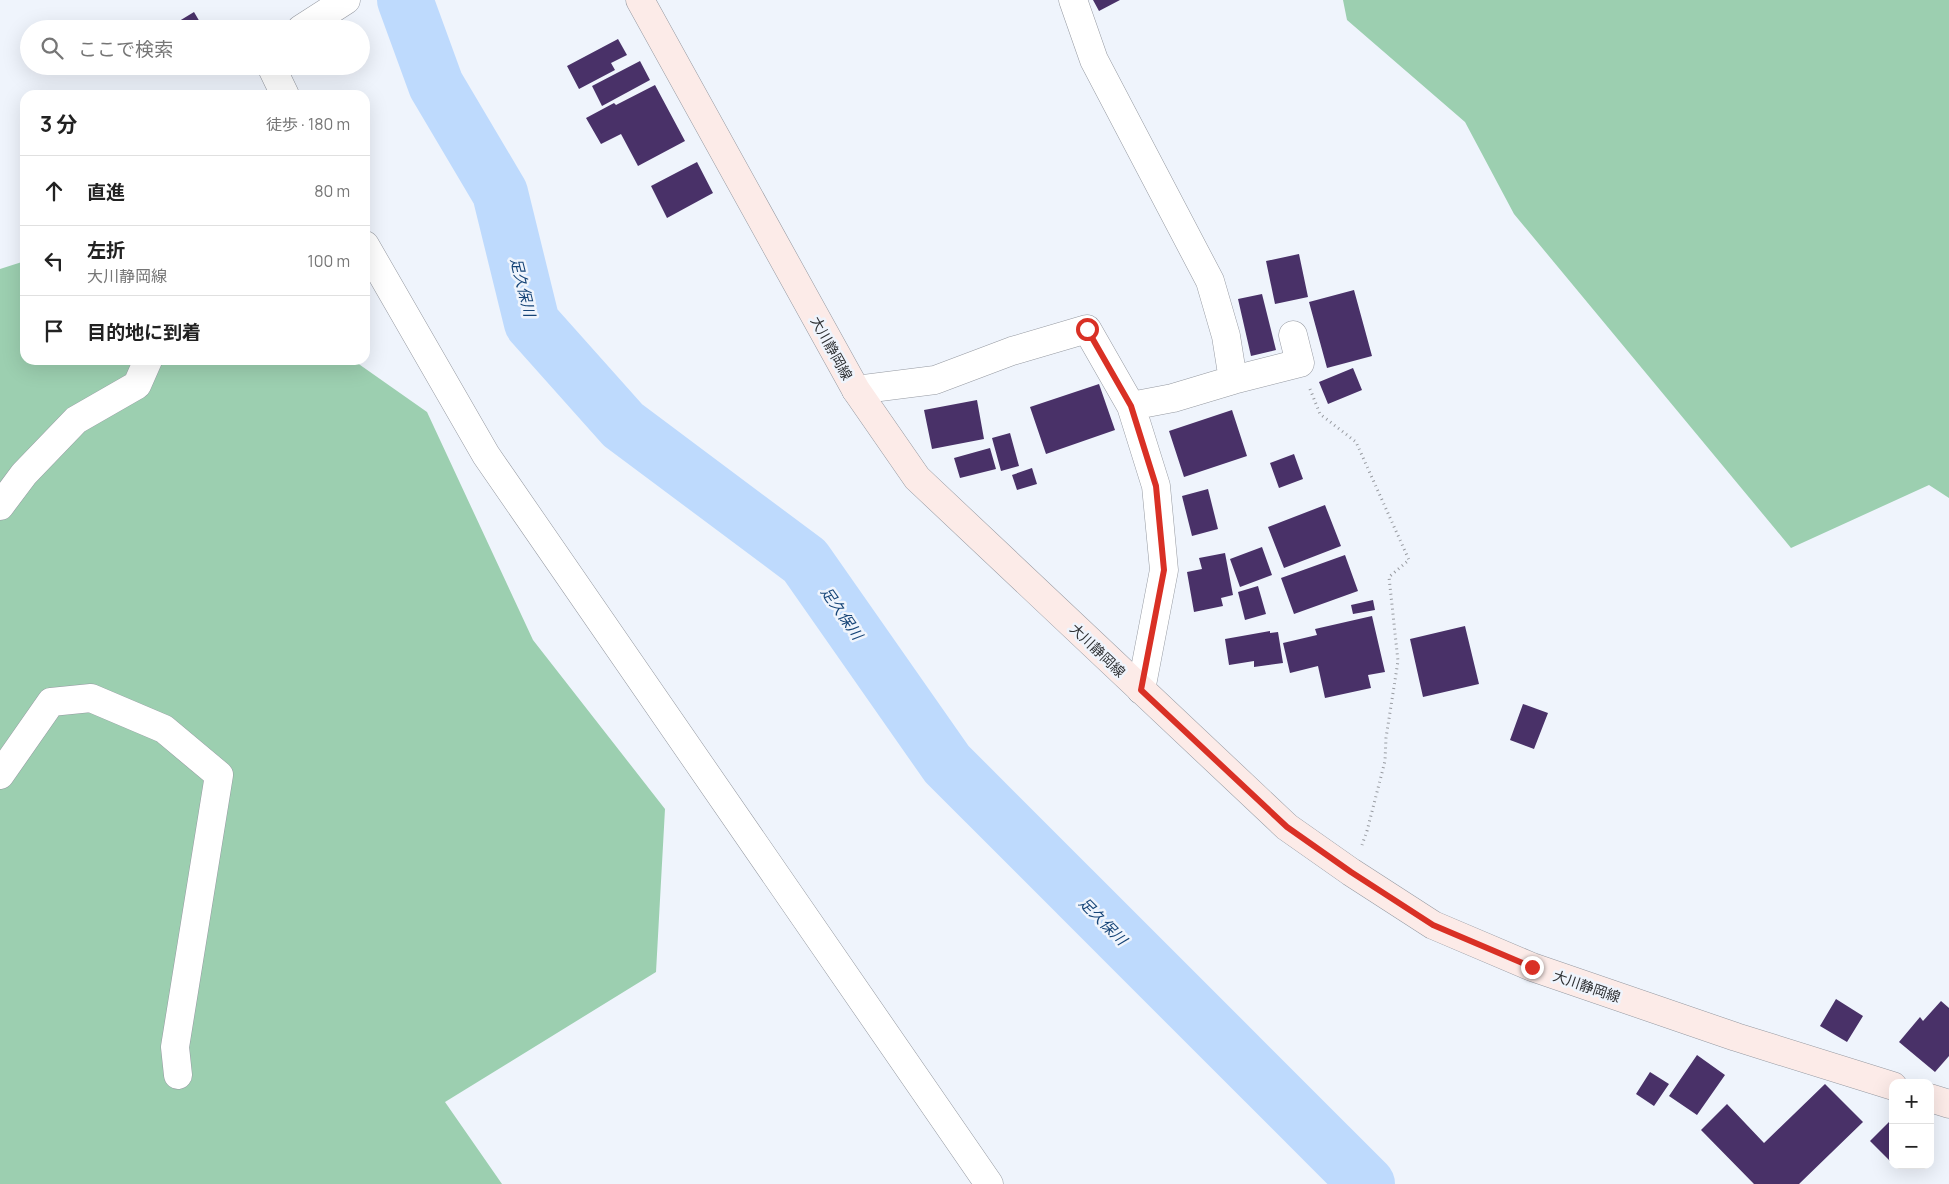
<!DOCTYPE html>
<html lang="ja">
<meta charset="utf-8">
<style>
body{margin:0;font-family:Manrope,"Noto Sans JP",sans-serif;background:#f6f6f6;color:#222}
.controls{position:absolute;right:15px;bottom:15px;display:grid;overflow:hidden;border-radius:10px;box-shadow:0 5px 20px #0002}
.controls button{width:45px;height:45px;display:grid;place-items:center;padding:0;border:0;border-bottom:1px solid #e0e0e0;background:#fff;color:#222;font:25px sans-serif}
.stop{position:absolute;width:15px;height:15px;margin:-11px;border:4px solid #d93025;border-radius:50%;background:#fff}
.stop.end{background:#d93025;border-color:#fff;box-shadow:0 1px 5px #0008}
.list{margin:0;padding:0;list-style:none}
h2{display:flex;justify-content:space-between;align-items:center;height:65px;margin:0;padding:0 20px;font-size:21px}
h2 small{font-size:16px;font-weight:400;color:#767676}
.list li{display:grid;grid-template-columns:32px 1fr auto;gap:15px;align-items:center;box-sizing:border-box;height:70px;padding:0 20px;border-top:1px solid #e0e0e0}
.list b{display:block;font-size:19px;white-space:nowrap}
.list p{margin:0;font-size:16px;white-space:nowrap;color:#767676}
.list em{font-size:16px;font-style:normal;color:#767676}
.icon{flex:none;width:28px;height:28px;fill:none;stroke:currentColor;stroke-width:2;stroke-linecap:round;stroke-linejoin:round}
.map{position:relative;flex:none;width:1949px;height:1184px;overflow:hidden}
.search{position:absolute;background:#fff;box-shadow:0 5px 20px #0002;left:20px;top:20px;width:350px;height:55px;display:flex;align-items:center;gap:12px;box-sizing:border-box;padding:0 18px;border-radius:28px;color:#767676;font-size:19px}
.panel{position:absolute;background:#fff;box-shadow:0 5px 20px #0002;left:20px;top:90px;width:350px;height:275px;border-radius:15px}
.map>svg:first-child{display:block}
.green{fill:#9ccfb0}
.lines{fill:none;stroke-linecap:round;stroke-linejoin:round}
.river{stroke:#bedafd;stroke-width:56}
.building{fill:#493168}
.minor-casing{stroke:#9599a1;stroke-width:29}
.secondary-casing{stroke:#9599a1;stroke-width:29}
.path{stroke:#989ba1;stroke-width:3;stroke-dasharray:1 4;stroke-linecap:butt}
.minor{stroke:#fff;stroke-width:28}
.secondary{stroke:#fcebe8;stroke-width:28}
.route{stroke:#d93025;stroke-width:6}
.labels{text-anchor:middle;dominant-baseline:central;stroke-width:5;stroke-linejoin:round;paint-order:stroke}
.street-label{font-size:14px;fill:#2e3033;stroke:#eff4fc}
.water-label{font-size:15px;font-style:italic;fill:#164477;stroke:#eff4fc}
</style>
<div class="map">
<svg width="1949" height="1184" viewBox="0 0 1949 1184">
<rect width="100%" height="100%" fill="#eff4fc"/>
<path class="green" d="M1343,0H1949V498L1929,485L1791,548L1514,214L1465,122L1347,20Z
M25,261V360H353L427,412L533,640L665,809L656,972L445,1102L502,1184H0V269Z"/>
<g class="lines">
<path class="river" d="M405,0L436,85L500,193L532,323L623,425L805,561L947,764L1367,1184"/>
</g>
<path class="building" d="M1093,0H1120L1099,11Z
M194,12L204,29H166Z
M618,39L627,55L611,63L615,70L579,89L567,66Z
M640,61L650,80L602,106L592,86Z
M655,85L685,141L638,166L621,134L601,144L586,118L614,103L616,105Z
M697,162L713,193L667,218L651,186Z
M1299,254L1308,297L1275,304L1266,261Z
M1354,290L1372,356L1327,368L1309,302Z
M1262,294L1276,350L1251,356L1238,299Z
M1353,368L1362,390L1328,404L1319,382Z
M1099,384L1115,430L1046,454L1030,407Z
M977,400L984,439L932,449L924,410Z
M1232,410L1247,456L1184,477L1169,431Z
M1010,433L1019,466L1001,471L992,438Z
M990,448L996,469L960,478L954,458Z
M1294,454L1303,479L1279,488L1270,463Z
M1032,468L1037,484L1017,490L1012,475Z
M1208,489L1218,529L1192,536L1182,496Z
M1325,505L1341,546L1284,568L1268,527Z
M1262,547L1272,575L1240,587L1230,559Z
M1225,553L1233,595L1221,598L1223,606L1194,612L1187,572L1202,569L1199,558Z
M1345,555L1358,591L1294,614L1281,578Z
M1258,586L1266,614L1245,620L1238,592Z
M1373,600L1375,610L1353,614L1351,605Z
M1372,616L1385,672L1368,675L1371,688L1325,698L1318,666L1290,673L1283,643L1317,635L1315,629Z
M1465,626L1479,684L1423,697L1410,639Z
M1270,631V633L1278,632L1283,663L1254,667V661L1229,665L1225,639Z
M1523,704L1548,713L1534,749L1510,740Z
M1836,999L1863,1016L1847,1042L1820,1026Z
M1941,1001L1949,1008V1056L1935,1072L1899,1042L1920,1017L1923,1021Z
M1697,1055L1725,1075L1697,1115L1669,1096Z
M1650,1072L1669,1084L1654,1106L1636,1094Z
M1825,1084L1863,1122L1799,1184H1754L1701,1130L1727,1104L1764,1143Z
M1891,1120L1893,1121L1892,1163L1870,1141Z"/>
<g class="lines">
<defs>
<path id="minor" d="M1073,0L1094,60L1210,281L1226,336L1233,380L1173,398L1131,406L1156,486L1164,570L1141,690
M301,29L346,0
M271,66L285,95
M365,245L486,455L989,1184
M1233,380L1300,363L1293,335
M856,390L935,380L1012,351L1087,329L1131,406
M0,506L24,474L76,420L137,385L148,360
M0,775L51,702L91,698L164,729L219,775L175,1047L178,1075"/>
<path id="secondary" d="M640,0L856,390L917,478L1287,827L1351,872L1433,925L1532,967L1736,1037L1893,1086
M1930,1098L1949,1104"/>
</defs>
<use href="#minor" class="minor-casing"/>
<use href="#secondary" class="secondary-casing"/>
<path class="path" d="M1310,389L1320,414L1356,442L1409,560L1389,577L1398,661L1386,738L1385,761L1367,831L1362,845"/>
<use href="#minor" class="minor"/>
<use href="#secondary" class="secondary"/>
</g>
<g class="lines">
<path class="route" d="M1087,329L1131,406L1156,486L1164,570L1141,690L1287,827L1351,872L1433,925L1532,967"/>
</g>
<g class="labels">
<g class="street-label">
<text transform="translate(832 348) rotate(61)">大川静岡線</text>
<text transform="translate(1098 650) rotate(44)">大川静岡線</text>
<text transform="translate(1587 986) rotate(19)">大川静岡線</text>
</g>
<g class="water-label">
<text transform="translate(523 287) rotate(76)">足久保川</text>
<text transform="translate(842 613) rotate(55)">足久保川</text>
<text transform="translate(1103 921) rotate(45)">足久保川</text>
</g>
</g>
</svg>
<div class="controls">
<button>+</button>
<button>−</button>
</div>
<div class="stop" style="left:1087px;top:329px"></div>
<div class="stop end" style="left:1532px;top:967px"></div>
<div class="search"><svg class="icon" aria-label="search" viewBox="0 0 24 24"><circle cx="10" cy="10" r="6"/><path d="M15 15l6 6"/></svg>ここで検索</div>
<section class="panel">
<h2>3 分<small>徒歩 · 180 m</small></h2>
<ul class="list">
<li><svg class="icon" aria-label="ahead" viewBox="0 0 24 24"><path d="M12 20V5M6 11l6-6 6 6"/></svg><div><b>直進</b></div><em>80 m</em></li>
<li><svg class="icon" aria-label="left" viewBox="0 0 24 24"><path d="M17 20v-9H6M10 6l-5 5 5 5"/></svg><div><b>左折</b><p>大川静岡線</p></div><em>100 m</em></li>
<li><svg class="icon" aria-label="arrive" viewBox="0 0 24 24"><path d="M6 21V4h12l-3 4 3 4H6"/></svg><div><b>目的地に到着</b></div></li>
</ul>
</section>
</div>
